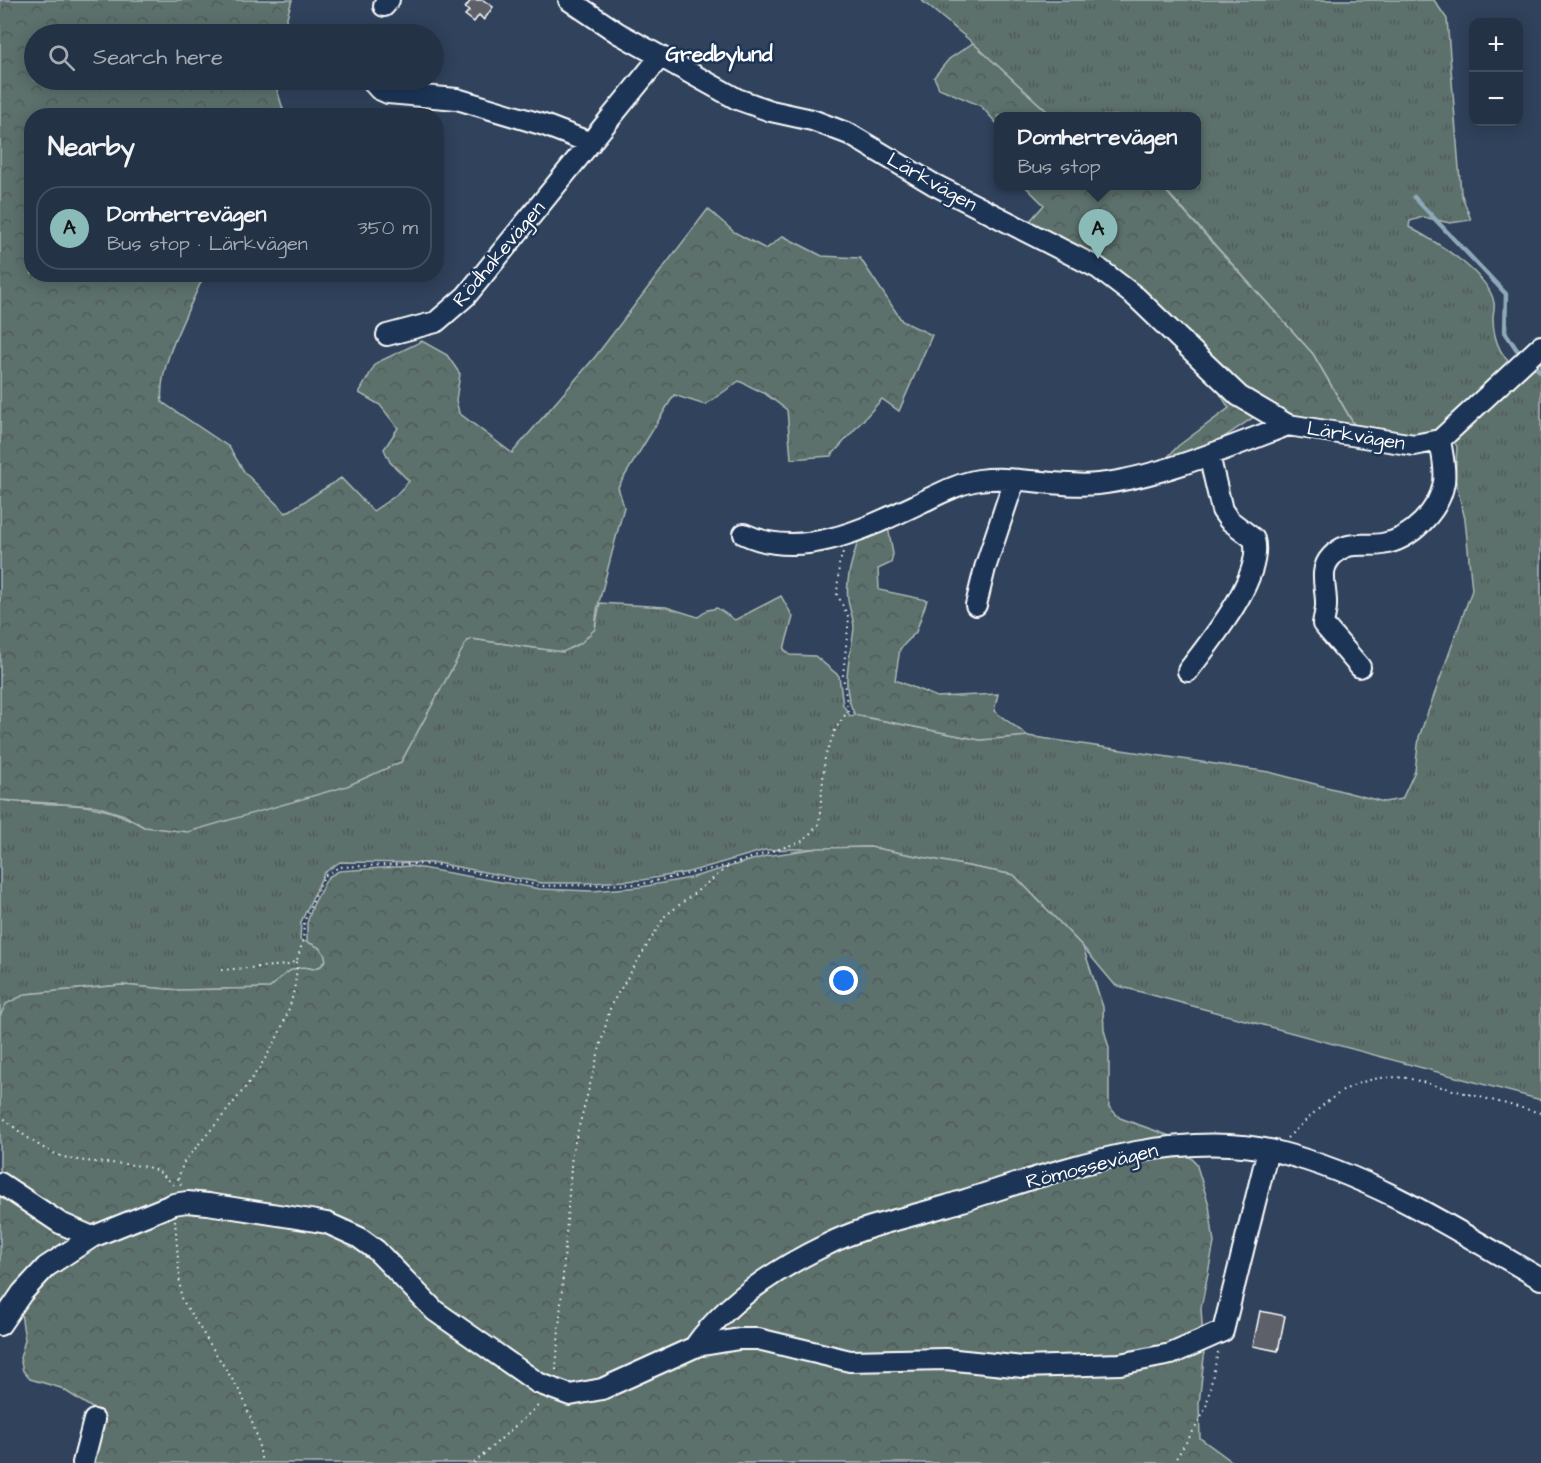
<!DOCTYPE html>
<meta charset="utf-8">
<style>
body{margin:0;font-family:"Architects Daughter",sans-serif;background:#303e50;color:#f1f3f6}
.controls{position:absolute;right:18px;top:18px;display:grid;overflow:hidden;border-radius:12px;box-shadow:0 3px 15px #0003}
.controls button{width:54px;height:54px;display:grid;place-items:center;padding:0;border:0;border-bottom:2px solid #414d5e;background:#243245;color:#f1f3f6;font:30px sans-serif}
.you{position:absolute;left:844px;top:981px;width:21px;height:21px;margin:-15px;border:4px solid #fff;border-radius:50%;background:#1a73e8;box-shadow:0 0 0 9px #1a73e833}
.badge{display:grid;place-items:center;width:39px;height:39px;border-radius:50%;background:#8bbbb9;color:#111;font-size:20px;font-weight:700}
.pin{position:absolute;translate:-50% -50px;filter:drop-shadow(0 2px 3px #0008)}
.pin::after{content:'';position:absolute;top:32px;width:21px;height:18px;background:inherit;clip-path:polygon(0 0,100% 0,50% 100%)}
.popup{position:absolute;left:994px;top:112px;width:207px;height:78px;box-sizing:border-box;display:grid;place-content:center;border-radius:12px;background:#243245;filter:drop-shadow(0 2px 4px #0005);font-size:20px;white-space:nowrap;color:#a3aab3}
.popup b{font-size:22px;color:#f1f3f6}
.popup::after{content:'';position:absolute;left:50%;top:100%;margin-left:-12px;border:12px solid transparent;border-top-color:#243245}
.list{margin:0;padding:0;list-style:none}
h2{display:flex;justify-content:space-between;align-items:center;height:78px;margin:0;padding:0 24px;font-size:26px}
h2 small{font-size:20px;font-weight:400;color:#a3aab3}
.list li{display:grid;grid-template-columns:39px 1fr auto;gap:18px;align-items:center;box-sizing:border-box;height:84px;margin:0 12px 12px;padding:0 12px;border:2px solid #414d5e;border-radius:24px}
.list b{display:block;font-size:22px;white-space:nowrap}
.list p{margin:0;font-size:20px;white-space:nowrap;color:#a3aab3}
.list em{font-size:20px;font-style:normal;color:#a3aab3}
.icon{flex:none;width:33px;height:33px;fill:none;stroke:currentColor;stroke-width:2;stroke-linecap:round;stroke-linejoin:round}
.map{position:relative;flex:none;width:1541px;height:1463px;overflow:hidden}
.search{position:absolute;background:#243245;box-shadow:0 3px 15px #0003;left:24px;top:24px;width:420px;height:66px;display:flex;align-items:center;gap:15px;box-sizing:border-box;padding:0 21px;border-radius:33px;color:#a3aab3;font-size:22px}
.panel{position:absolute;background:#243245;box-shadow:0 3px 15px #0003;left:24px;top:108px;width:420px;height:174px;border-radius:24px}
.map>svg:first-child{display:block}
.grass{fill:url(#grass-tufts);stroke:#aeb8b6;stroke-width:1.5}
.forest{fill:url(#forest-crowns);stroke:#aeb8b6;stroke-width:1.5}
.lines{fill:none;stroke-linecap:round;stroke-linejoin:round}
.stream{stroke:#8ea9b8;stroke-width:4.5}
.building{fill:#5d6067;stroke:#fff;stroke-width:1.5}
.minor-casing{stroke:#fff;stroke-width:24}
.path{stroke:#fff;stroke-width:2;stroke-dasharray:1.5 4.5;stroke-linecap:butt}
.minor{stroke:#1d3557;stroke-width:20}
.labels{text-anchor:middle;dominant-baseline:central;stroke-width:5;stroke-linejoin:round;paint-order:stroke}
.street-label{font-size:20px;fill:#fff;stroke:#1d3557}
.neighbourhood-label{font-size:21px;font-weight:bold;fill:#fff;stroke:#1d3557}
</style>
<div class="map">
<svg width="1541" height="1463" viewBox="0 0 1541 1463">
<defs>
<pattern id="grass-tufts" width="24" height="20" patternUnits="userSpaceOnUse" patternTransform="scale(1.5)"><rect width="24" height="20" fill="#5c716c"/><path d="M3 7l-1-3M5 7V3M7 7l1-3M15 17l-1-3M17 17v-4M19 17l1-3" fill="none" stroke="#525957"/></pattern>
<pattern id="forest-crowns" width="20" height="18" patternUnits="userSpaceOnUse" patternTransform="scale(1.5)"><rect width="20" height="18" fill="#5c716c"/><path d="M2 6a3 3 0 1 1 6 0M12 15a3 3 0 1 1 6 0" fill="none" stroke="#525957"/></pattern>
</defs>
<rect width="100%" height="100%" fill="#30425c"/>
<filter id="ink" filterUnits="userSpaceOnUse"><feTurbulence type="fractalNoise" baseFrequency=".0167" numOctaves="2"/><feDisplacementMap in="SourceGraphic" scale="12" xChannelSelector="R" yChannelSelector="G"/><feConvolveMatrix kernelMatrix="1 2 1 2 8 2 1 2 1" color-interpolation-filters="sRGB"/></filter>
<g filter="url(#ink)">
<path class="grass" d="M921,0H1434L1447,19L1461,193L1471,220L1450,223L1423,217L1410,221L1409,227C1433,240 1490,274 1494,303C1495,308 1493,313 1493,317C1493,344 1503,361 1525,375L1541,360V1100L1115,985L1083,947L1014,875L870,847L765,850L689,872L642,880L592,883H542L437,863L340,862L324,873L301,922L300,940C312,944 324,946 326,960L321,966L313,969C294,962 283,976 270,988L178,990L122,985L26,994L0,1016V800C57,809 90,795 144,827L401,762L467,641L472,639L563,652L595,629L600,603L666,607L698,617L708,610L717,608L735,620L781,596L793,617L784,649L790,655L815,656L839,676L843,705L850,716L855,715L980,740L1028,736L1269,772L1384,802L1402,799L1415,771L1419,737L1472,590L1465,519L1455,479L1457,447L1453,439L1435,432L1412,438L1357,430L1313,354L1162,186H1197V116H1052L973,43Z"/>
<path class="forest" d="M0,0H292L282,34H34V80H274L283,109L276,115L32,116V274L204,275C190,309 157,365 162,402L229,447L245,473L286,513L341,478L373,511L395,496L409,481L390,462L384,449L398,428L380,405L359,393L376,363L422,341L447,355L460,374L456,400L459,413L512,453L595,357L708,209L734,232L766,249L783,236L822,256L860,258L902,321L932,335L899,411L882,399L831,456L791,459L787,410L764,393L739,381L705,405L674,395L618,487L624,507L597,610L595,629L581,643L563,652L472,639L467,641L401,762L347,786L188,832L144,827L124,815L96,806L0,800Z
M973,43L1052,116H999V126L981,106L939,88L934,77L949,59Z
M1025,186H1161L1313,354L1357,430L1272,411L1254,417L1202,452L1163,462L1178,446L1229,408L1211,379L1141,303L1029,222L1044,205Z
M887,522L893,554L891,563L878,569L879,590L927,600L916,632L900,649L895,680L937,697L998,694L994,711L1028,736L980,740L855,715C839,686 851,658 854,628C854,619 849,609 848,600C845,576 854,555 861,532Z
M870,847L1014,875L1083,947L1103,1007L1104,1030L1109,1048V1107L1120,1118L1170,1136L1196,1163L1209,1205L1214,1243L1201,1308L1204,1357L1199,1404L1200,1438L1234,1463H93L102,1425L100,1413L61,1388L30,1379L23,1371L20,1358L25,1340L21,1313L0,1300V1016L6,1004L26,994L122,985L178,990L270,988C283,976 293,962 313,969L321,966L326,960C324,948 317,946 307,942V923L313,905L328,877L339,871L410,866L540,889L592,891L641,887L690,878L766,856L819,848Z"/>
<g class="lines">
<path class="stream" d="M1414,197L1506,294L1505,332L1519,353
M1532,364L1541,372"/>
</g>
<path class="building" d="M471,0H483L493,7L484,20L479,15L474,22L465,15L469,11L465,8Z
M1260,1311L1285,1316L1278,1351L1253,1346Z"/>
<g class="lines">
<defs>
<path id="minor" d="M569,0L618,33L737,99L771,111L812,120L849,134L933,184L1098,268L1136,297L1239,396L1288,425L1414,445L1440,440L1541,346
M384,6L389,0
M371,80L379,89L388,93L457,99L544,125L591,143
M387,335L436,322L466,296L660,57
M744,534C801,561 867,528 920,503C939,494 959,483 979,480C1018,475 1058,488 1098,484C1160,477 1230,447 1288,425
M976,605L985,568L1014,481
M1360,667L1323,624C1324,618 1326,611 1326,606C1327,589 1318,571 1331,557C1347,539 1362,547 1382,544C1411,540 1440,510 1444,482C1446,468 1442,454 1440,440
M1188,671C1211,640 1264,577 1254,539L1229,520L1222,510L1209,455
M0,1183L60,1223L92,1237
M0,1325L22,1293L46,1267L92,1237L174,1204L187,1202L208,1204L310,1220L327,1223L358,1237L376,1250L435,1311L538,1383L570,1395L602,1389L697,1346L739,1339H758L850,1361L946,1359L1023,1367L1120,1364L1171,1354L1223,1331L1268,1150
M695,1346C728,1300 776,1269 826,1245C863,1226 906,1218 946,1206C1048,1175 1174,1124 1282,1153C1375,1177 1459,1232 1541,1279
M83,1463L94,1420"/>
</defs>
<use href="#minor" class="minor-casing"/>
<path class="path" d="M221,970L288,965L297,960L303,941L304,922L324,876L339,867L410,864L438,865L541,886L641,884L730,865L803,841L819,824L825,757L836,728L848,711L843,675L849,618L837,594L839,565L843,552
M0,1115C20,1133 46,1154 72,1159C98,1164 125,1162 151,1168L161,1173L177,1188
M1287,1138C1325,1103 1351,1072 1407,1078L1541,1113
M181,1185L178,1178L184,1162C232,1103 296,1041 297,961
M175,1220L181,1298L242,1395L257,1436L262,1463
M556,1370L572,1153L611,1005L665,916L728,867
M474,1463L541,1403
M1173,1463L1199,1422L1206,1407L1218,1352"/>
<use href="#minor" class="minor"/>
</g>
</g>
<g class="labels">
<g class="street-label">
<text transform="translate(932 182) rotate(29)">Lärkvägen</text>
<text transform="translate(499 254) rotate(-50)">Rödhakevägen</text>
<text transform="translate(1356 436) rotate(9)">Lärkvägen</text>
<text transform="translate(1092 1166) rotate(-14)">Römossevägen</text>
</g>
<g class="neighbourhood-label">
<text x="719" y="54">Gredbylund</text>
</g>
</g>
</svg>
<div class="controls">
<button>+</button>
<button>−</button>
</div>
<div class="you"></div>
<div class="pin badge" style="left:1098px;top:259px">A</div>
<div class="popup"><b>Domherrevägen</b>Bus stop</div>
<div class="search"><svg class="icon" aria-label="search" viewBox="0 0 24 24"><circle cx="10" cy="10" r="6"/><path d="M15 15l6 6"/></svg>Search here</div>
<section class="panel">
<h2>Nearby<small></small></h2>
<ul class="list">
<li><span class="badge">A</span><div><b>Domherrevägen</b><p>Bus stop · Lärkvägen</p></div><em>350 m</em></li>
</ul>
</section>
</div>
